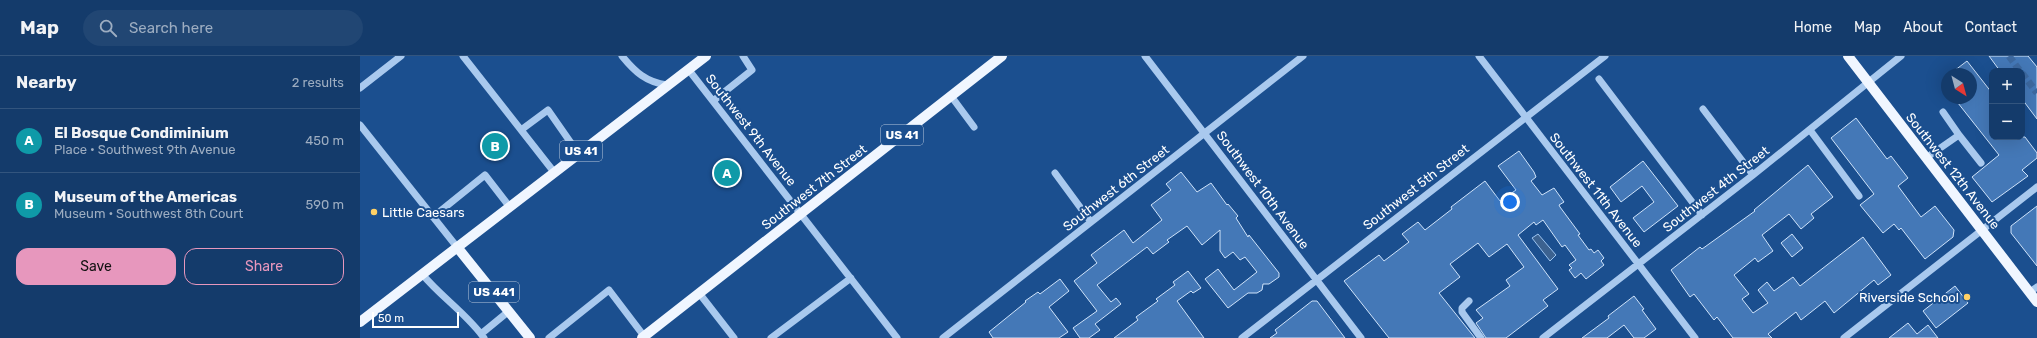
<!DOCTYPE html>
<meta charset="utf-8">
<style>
body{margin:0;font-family:Rubik,sans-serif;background:#214673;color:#f1f3f6}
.controls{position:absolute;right:12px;top:12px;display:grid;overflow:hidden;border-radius:8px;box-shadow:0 4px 16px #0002}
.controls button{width:36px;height:36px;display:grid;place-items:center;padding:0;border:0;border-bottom:1px solid #33557e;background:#143b6b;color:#f1f3f6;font:20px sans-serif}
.compass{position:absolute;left:1581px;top:12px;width:36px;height:36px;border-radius:50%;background:#143b6b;box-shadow:0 4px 16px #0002;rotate:144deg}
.scale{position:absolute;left:12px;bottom:10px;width:87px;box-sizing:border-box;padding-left:4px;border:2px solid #fff;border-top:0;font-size:11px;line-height:14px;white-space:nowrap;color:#fff;-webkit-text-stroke:3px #1b4f8f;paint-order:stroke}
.you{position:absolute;left:1150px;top:146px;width:14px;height:14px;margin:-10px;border:3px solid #fff;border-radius:50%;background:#1a73e8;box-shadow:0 0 0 6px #1a73e833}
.badge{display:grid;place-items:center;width:26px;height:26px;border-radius:50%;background:#e797bd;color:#fff;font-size:13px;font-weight:700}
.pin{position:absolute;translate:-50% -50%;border:2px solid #fff;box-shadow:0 1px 4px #0006}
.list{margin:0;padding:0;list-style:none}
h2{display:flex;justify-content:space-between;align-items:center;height:52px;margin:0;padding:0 16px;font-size:17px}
h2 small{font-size:13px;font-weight:400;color:#9dadc1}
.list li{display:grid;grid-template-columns:26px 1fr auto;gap:12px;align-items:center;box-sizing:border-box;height:64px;padding:0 16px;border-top:1px solid #33557e}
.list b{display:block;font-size:15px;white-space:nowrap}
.list p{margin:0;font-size:13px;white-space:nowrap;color:#9dadc1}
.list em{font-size:13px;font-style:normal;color:#9dadc1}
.actions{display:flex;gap:8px;padding:12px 16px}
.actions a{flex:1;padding:9px 0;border:1px solid #e797bd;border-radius:12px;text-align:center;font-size:14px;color:#e797bd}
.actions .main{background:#e797bd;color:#111}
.icon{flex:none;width:22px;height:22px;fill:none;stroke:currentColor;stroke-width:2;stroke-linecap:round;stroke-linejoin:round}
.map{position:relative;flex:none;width:1677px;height:282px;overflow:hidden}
header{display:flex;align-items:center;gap:24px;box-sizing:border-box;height:56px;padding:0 20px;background:#143b6b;border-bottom:1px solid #33557e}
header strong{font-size:19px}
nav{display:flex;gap:22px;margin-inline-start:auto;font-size:14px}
.search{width:280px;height:36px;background:#214673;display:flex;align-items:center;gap:10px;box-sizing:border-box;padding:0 14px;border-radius:22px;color:#9dadc1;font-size:15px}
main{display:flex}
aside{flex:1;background:#143b6b}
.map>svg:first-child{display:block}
.water{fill:#3c6290;stroke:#9cc4f0}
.building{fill:#4478b7;stroke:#cfe3fa}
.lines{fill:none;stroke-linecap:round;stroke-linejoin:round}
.minor-tunnel{stroke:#3d69a0;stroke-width:7;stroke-dasharray:7 3.5;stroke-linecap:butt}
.minor{stroke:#a9c9ee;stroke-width:7}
.major{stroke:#f0f6ff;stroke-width:10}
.poi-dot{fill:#ffd166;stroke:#1b4f8f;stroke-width:1.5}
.labels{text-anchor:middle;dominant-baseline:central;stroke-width:4;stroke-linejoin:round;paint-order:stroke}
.shield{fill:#1b4f8f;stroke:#bbcadd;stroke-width:1}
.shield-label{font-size:12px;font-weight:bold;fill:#fff}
.street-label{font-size:13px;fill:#fff;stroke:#1b4f8f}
.poi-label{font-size:13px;fill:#fff;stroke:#1b4f8f;text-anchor:start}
</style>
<header>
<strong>Map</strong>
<div class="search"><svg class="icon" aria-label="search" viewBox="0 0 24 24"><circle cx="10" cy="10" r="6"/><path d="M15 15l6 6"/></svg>Search here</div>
<nav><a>Home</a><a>Map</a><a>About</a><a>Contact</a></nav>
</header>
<main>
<aside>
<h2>Nearby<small>2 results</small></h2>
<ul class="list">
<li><span class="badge" style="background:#0f9aa8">A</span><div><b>El Bosque Condiminium</b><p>Place · Southwest 9th Avenue</p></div><em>450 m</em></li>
<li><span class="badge" style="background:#0f9aa8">B</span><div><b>Museum of the Americas</b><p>Museum · Southwest 8th Court</p></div><em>590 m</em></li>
</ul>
<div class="actions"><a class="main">Save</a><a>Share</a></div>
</aside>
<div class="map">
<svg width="1677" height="282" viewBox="0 0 1677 282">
<rect width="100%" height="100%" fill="#1b4f8f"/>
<path class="water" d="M1178,178L1196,199L1190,205L1172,182Z"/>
<path class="building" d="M1629,0H1668L1677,11V63L1662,43V15H1640Z
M1607,5L1632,37V81H1665L1677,97V102L1662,114L1668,120L1632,146L1612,121L1639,99L1594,42H1611V18H1590Z
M1496,62L1527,103L1531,100L1548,122L1538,130L1561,161L1575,150L1594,174L1593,181L1565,203L1541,172L1539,174L1534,168L1523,177L1500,149L1514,138L1471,82Z
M1159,95L1174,116L1176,121L1171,125L1182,139L1194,132L1204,146L1199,149L1200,151L1220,178L1218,179L1229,194L1231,193L1234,197L1238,194L1244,202L1241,205L1244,209L1226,223L1221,217L1215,222L1209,214L1212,212L1209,209L1216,204L1205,189L1202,191L1183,164L1176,169L1174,166L1158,179L1198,233L1183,244L1188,250L1146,282H1126L1116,267L1123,262L1116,254L1150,230L1146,224L1164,211L1147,188L1129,201L1118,187L1090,208L1100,221L1079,237L1115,282H1029L984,225L1019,199L1024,205L1049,186L1042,178L1058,166L1065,174L1092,153L1091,151L1125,125L1140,145L1156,134L1138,110Z
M1283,105L1318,150L1284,176L1273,162L1294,146L1282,130L1261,146L1250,131Z
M1448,109L1473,141L1451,158L1454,162L1441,173L1429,158L1402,179L1413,195L1398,206L1395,202L1374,219L1389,238L1382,243L1393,257L1408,247L1398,234L1407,226L1414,235L1433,221L1440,230L1503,181L1531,219L1518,229L1514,224L1474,257L1465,245L1441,264L1436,256L1408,278L1412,282H1373L1357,261L1354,264L1334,238L1330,241L1311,214L1340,191L1342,193L1395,155L1394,154Z
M821,116L837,136L851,127L867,149L868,148L878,160L876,162L888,181L889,179L919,217V221L909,228H903L902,234L897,237H888L868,252L845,223L858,213L874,234L897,216L885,201L880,204L873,196L865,202L860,195V174L842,189L827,170L807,184L809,186L793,198L787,191L737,229L751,246L756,242L761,248L735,268L740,274L729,282H720L713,272L737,255L714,225L737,207L731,199L764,174L773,187L802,164L791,149L811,134L806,128Z
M1677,150V210L1651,177V170Z
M1432,178L1443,192L1432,201L1421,187Z
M828,215L841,232L833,237L831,235L817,245L844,282H754L778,264L776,261L798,245L796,243L815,229L813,226Z
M700,223L709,235L689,251L708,276L699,282H633L629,276L666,246L665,245L678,236L680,238Z
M1595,230L1608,247L1576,272L1563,255Z
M1274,240L1284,253L1282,254L1296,273L1284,282H1274L1264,269L1247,282H1222L1249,262L1248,260Z
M952,245H957L985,282H910L917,277L915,274Z
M1548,267L1557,278L1568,269L1578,282H1529Z"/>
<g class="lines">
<path class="minor-tunnel" d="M1649,0L1660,15
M1662,17L1677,37"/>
<path class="minor" d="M103,0L194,116
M262,0C275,16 286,26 307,29
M785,0L1001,282
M1119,0L1335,282
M328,13L537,282
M1239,23L1342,159
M0,32L41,0
M591,40L614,71
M353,45L392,14L383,0
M1343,53L1393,119
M1583,56L1599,79
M0,69L97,191
M161,74L188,54L218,97
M1450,74L1499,140
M1566,102L1599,79L1621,107
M695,117L731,166
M73,161L125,119L149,150
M62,218C81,241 107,258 124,282
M1670,236L1677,231
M339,237L374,282
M1109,245L1102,252V256L1121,282
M121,278L149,255
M189,282L249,234L284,280
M411,282L491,222
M583,282L943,0
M882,282L1245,0
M1183,282L1393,119L1541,0
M1484,282L1677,131"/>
<path class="major" d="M1488,0L1677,246
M97,191L170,282
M0,266L346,0
M282,282L642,0"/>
</g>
<g class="poi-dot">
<circle cx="14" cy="156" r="4"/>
<circle cx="1607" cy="241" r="4"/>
</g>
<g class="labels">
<g class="shield">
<rect x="521" y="69" width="42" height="20" rx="3"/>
<rect x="200" y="85" width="42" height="20" rx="3"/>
<rect x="109" y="226" width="50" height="20" rx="3"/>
</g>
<g class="shield-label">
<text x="542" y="79">US 41</text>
<text x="221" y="95">US 41</text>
<text x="134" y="236">US 441</text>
</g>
<g class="street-label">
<text transform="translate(391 74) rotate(52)">Southwest 9th Avenue</text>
<text transform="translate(1593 115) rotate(52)">Southwest 12th Avenue</text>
<text transform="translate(454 131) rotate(-38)">Southwest 7th Street</text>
<text transform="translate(1056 131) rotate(-38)">Southwest 5th Street</text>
<text transform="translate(756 132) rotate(-38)">Southwest 6th Street</text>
<text transform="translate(1356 133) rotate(-38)">Southwest 4th Street</text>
<text transform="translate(903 134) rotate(53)">Southwest 10th Avenue</text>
<text transform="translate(1236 134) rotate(52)">Southwest 11th Avenue</text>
</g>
<g class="poi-label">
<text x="22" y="156">Little Caesars</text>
<text x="1599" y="241" text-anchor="end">Riverside School</text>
</g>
</g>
</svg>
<div class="controls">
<button>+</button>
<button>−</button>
</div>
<svg class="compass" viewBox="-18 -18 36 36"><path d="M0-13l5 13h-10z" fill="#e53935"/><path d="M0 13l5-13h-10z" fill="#9dadc1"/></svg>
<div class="scale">50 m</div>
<div class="you"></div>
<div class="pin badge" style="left:367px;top:117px;background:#0f9aa8">A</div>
<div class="pin badge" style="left:135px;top:90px;background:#0f9aa8">B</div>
</div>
</main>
